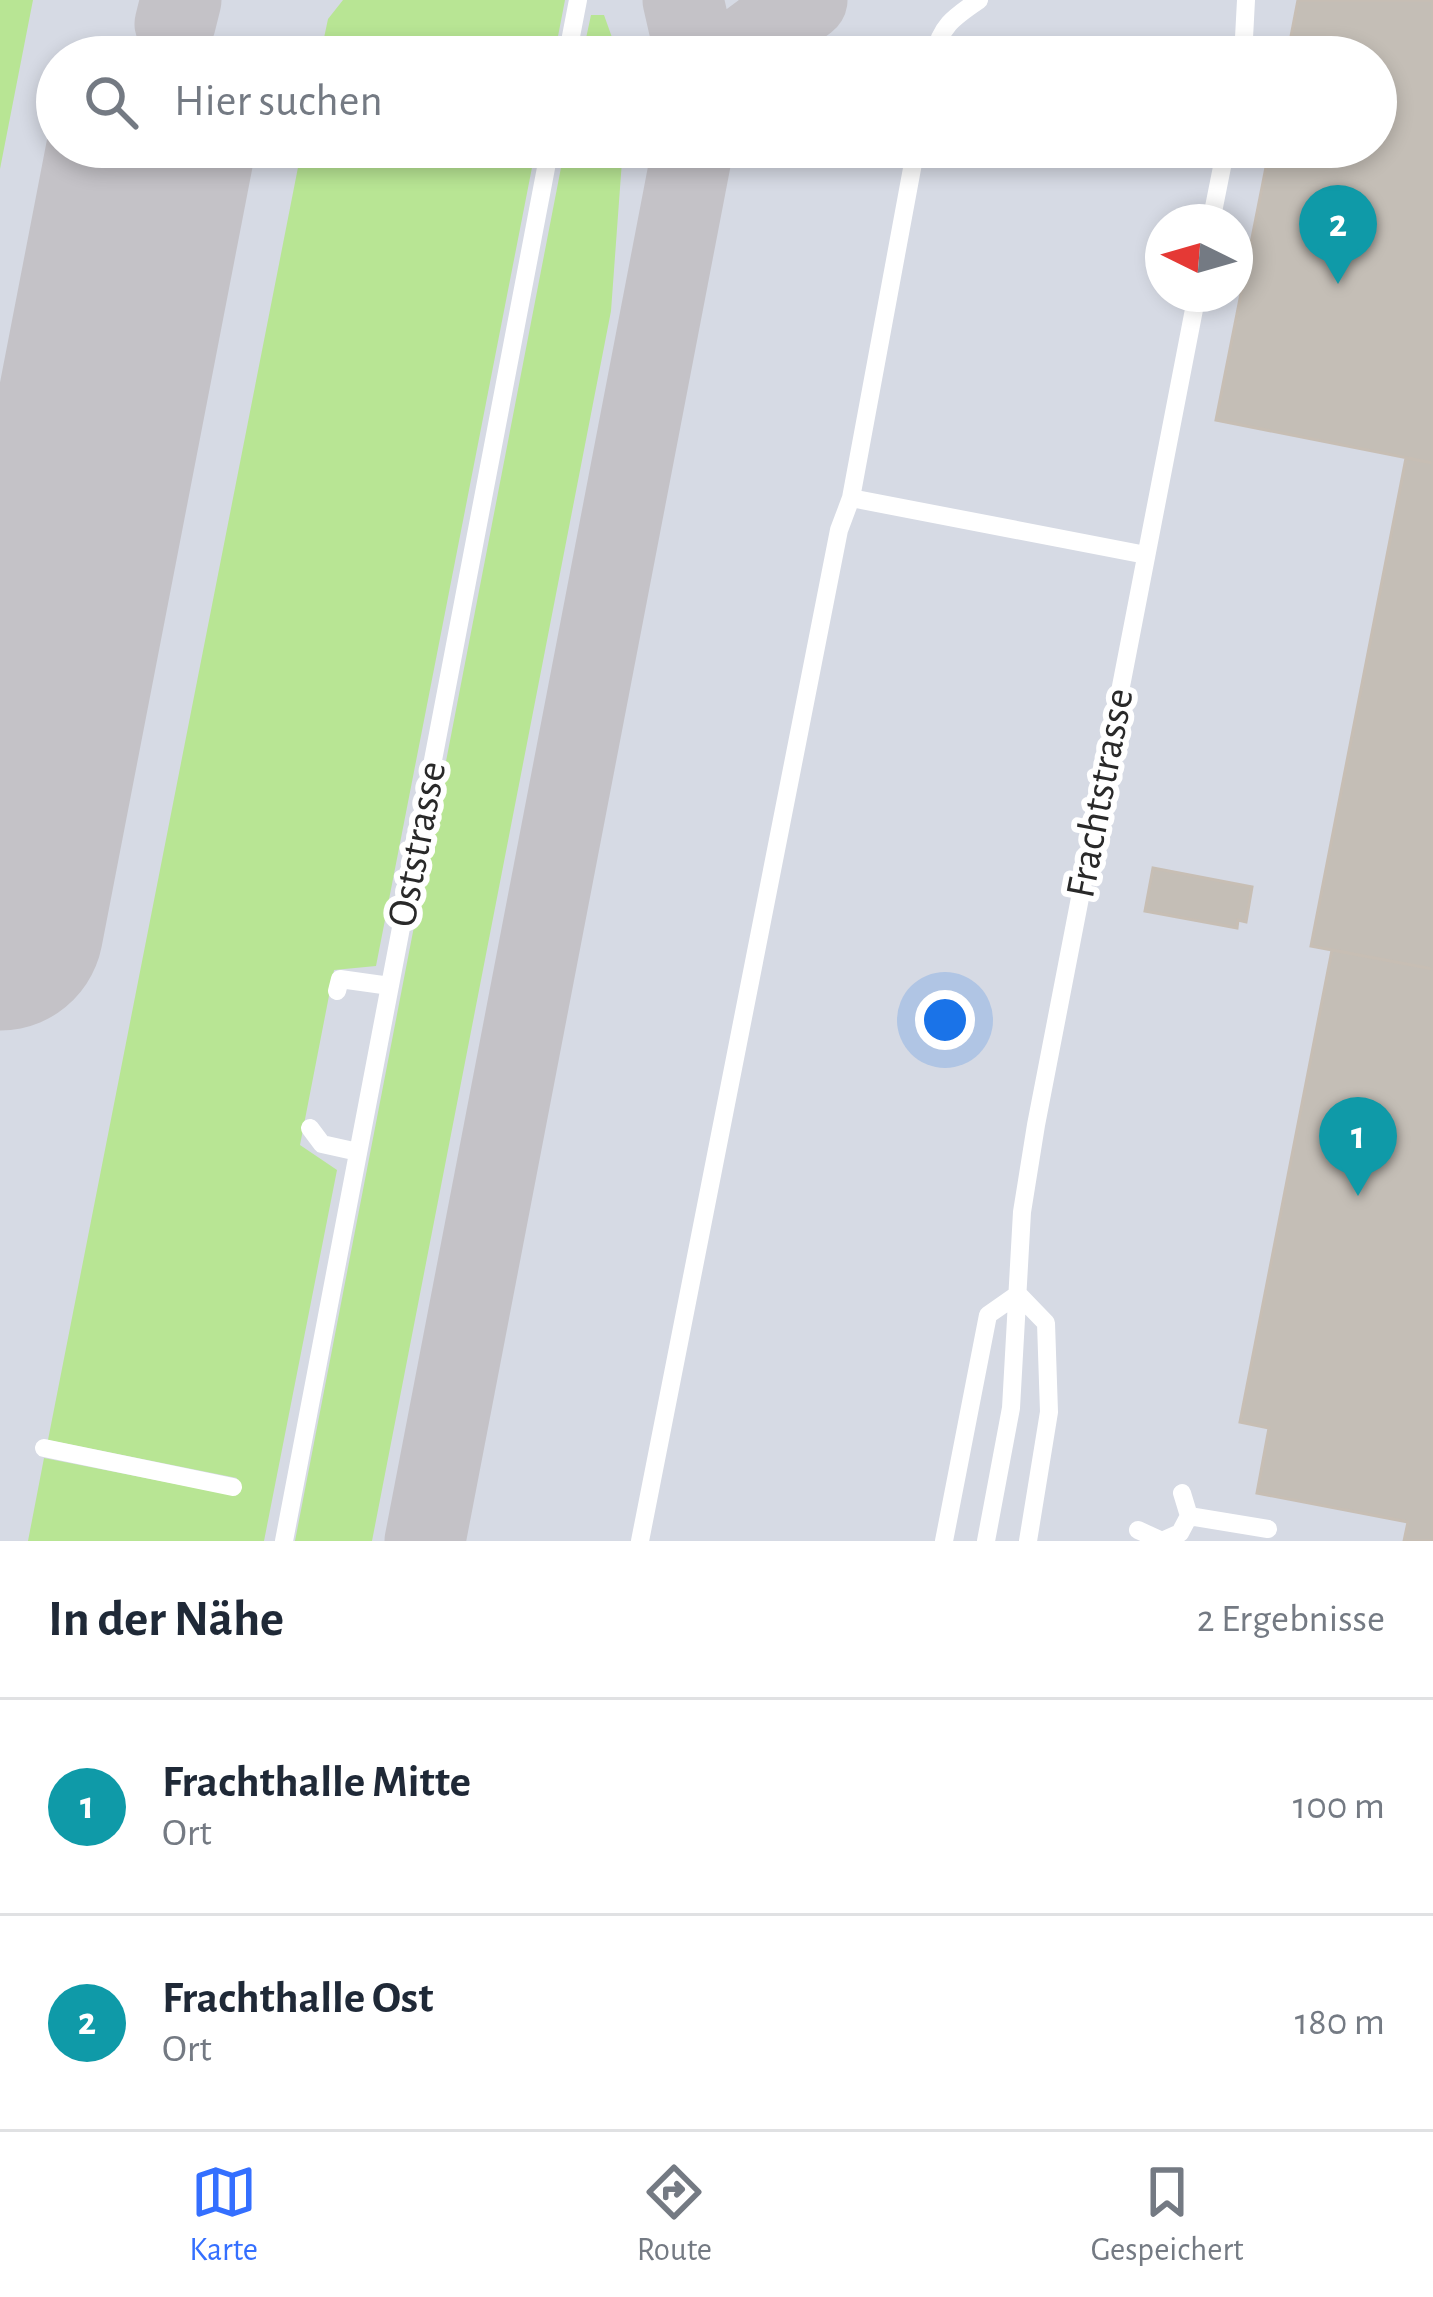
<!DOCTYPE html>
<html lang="de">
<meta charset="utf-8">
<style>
body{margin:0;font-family:"Alegreya Sans",sans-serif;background:#f2f2f3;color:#1f2937}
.compass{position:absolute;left:1145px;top:204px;width:108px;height:108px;border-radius:50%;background:#fff;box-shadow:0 6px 18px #0003;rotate:275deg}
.you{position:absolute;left:945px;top:1020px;width:42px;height:42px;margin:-30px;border:9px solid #fff;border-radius:50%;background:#1a73e8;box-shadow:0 0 0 18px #1a73e833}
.badge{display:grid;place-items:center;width:78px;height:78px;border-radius:50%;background:#346fff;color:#fff;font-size:39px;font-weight:700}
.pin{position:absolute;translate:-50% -99px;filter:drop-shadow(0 3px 6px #0008)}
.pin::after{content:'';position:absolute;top:63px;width:42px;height:36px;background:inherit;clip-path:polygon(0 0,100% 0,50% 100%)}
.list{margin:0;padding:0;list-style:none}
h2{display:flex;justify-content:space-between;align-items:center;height:156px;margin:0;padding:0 48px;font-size:51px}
h2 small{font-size:39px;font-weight:400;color:#747a83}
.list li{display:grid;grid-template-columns:78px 1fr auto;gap:36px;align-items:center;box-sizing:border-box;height:216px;padding:0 48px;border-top:3px solid #e0e1e3}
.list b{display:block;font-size:45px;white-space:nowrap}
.list p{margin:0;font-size:39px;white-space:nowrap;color:#747a83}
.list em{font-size:39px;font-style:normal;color:#747a83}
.icon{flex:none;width:66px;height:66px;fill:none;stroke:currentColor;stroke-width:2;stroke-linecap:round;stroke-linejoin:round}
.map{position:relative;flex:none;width:1433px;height:1541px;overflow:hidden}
.search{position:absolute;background:#fff;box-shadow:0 6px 18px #0003;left:36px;right:36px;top:36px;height:132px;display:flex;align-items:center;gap:30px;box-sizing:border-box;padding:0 42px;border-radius:66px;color:#747a83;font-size:45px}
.sheet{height:588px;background:#fff}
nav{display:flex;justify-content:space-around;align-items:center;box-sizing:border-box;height:168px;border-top:3px solid #e0e1e3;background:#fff;font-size:33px;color:#747a83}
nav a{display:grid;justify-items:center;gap:6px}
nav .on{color:#346fff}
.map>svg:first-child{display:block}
.airport{fill:#d6dae4;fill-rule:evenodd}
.green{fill:#b8e594}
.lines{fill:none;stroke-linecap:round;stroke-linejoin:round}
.taxiway{stroke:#c4c2c7;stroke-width:81}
.runway{stroke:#c4c2c7;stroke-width:207}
.building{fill:#c4beb6;stroke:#c7beb4;stroke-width:3}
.service{stroke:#fff;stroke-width:18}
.labels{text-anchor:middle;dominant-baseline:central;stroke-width:12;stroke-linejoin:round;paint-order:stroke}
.street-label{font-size:42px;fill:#292929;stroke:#fff}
</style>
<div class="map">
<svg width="1433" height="1541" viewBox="0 0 1433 1541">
<rect width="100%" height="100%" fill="#ece2da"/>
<path class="airport" d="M0,0H1433V1541H0ZM57,57H1376V147H57ZM1163,222H1235V294H1163Z"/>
<path class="green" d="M0,0H33L0,169Z
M343,0H565L554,57H320L328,19Z
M591,15H604L619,57H582Z
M302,147H536L376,966L334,970L300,1145L337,1170L264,1541H28L44,1458L232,1495L237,1478L48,1440Z
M565,147H623L611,311L372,1541H295Z"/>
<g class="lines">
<path class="taxiway" d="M683,0L696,57
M175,24L181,0
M730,57L807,0
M425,1541L693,147"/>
<path class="runway" d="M0,927L151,147"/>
</g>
<path class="building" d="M1298,0H1433V463L1216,420L1270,147H1376V57H1287Z
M1406,458L1433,463V969L1311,946Z
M1153,868L1252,887L1246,922L1238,920L1237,928L1145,911Z
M1332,950L1433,969V1541H1404L1408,1522L1257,1493L1269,1428L1240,1422Z"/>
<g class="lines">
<path class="service" d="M567,57L578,0
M934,57C940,26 954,17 979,0
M1243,57L1246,0
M1211,222L1226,147
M851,498L916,147
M337,991L340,979L390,986
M310,1128L322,1144L358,1152
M1018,1294L1046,1323L1049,1412L1028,1541
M44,1448L233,1487
M1189,1516L1268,1529
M1138,1530L1162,1541L1180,1533L1189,1516L1182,1493
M284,1541L550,147
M640,1541L839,530L851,498L1146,555
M944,1541L988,1315L1018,1294
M986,1541L1011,1408L1022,1212L1036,1125L1197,294"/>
</g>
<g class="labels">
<g class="street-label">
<text transform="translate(1100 793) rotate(-79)">Frachtstrasse</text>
<text transform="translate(417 844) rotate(-79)">Oststrasse</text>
</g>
</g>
</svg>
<svg class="compass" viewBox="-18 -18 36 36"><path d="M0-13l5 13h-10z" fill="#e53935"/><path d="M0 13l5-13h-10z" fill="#747a83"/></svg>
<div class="you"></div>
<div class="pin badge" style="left:1358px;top:1196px;background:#0f9aa8">1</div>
<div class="pin badge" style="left:1338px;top:284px;background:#0f9aa8">2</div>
<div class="search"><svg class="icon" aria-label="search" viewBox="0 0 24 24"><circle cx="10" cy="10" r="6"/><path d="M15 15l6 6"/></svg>Hier suchen</div>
</div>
<section class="sheet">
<h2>In der Nähe<small>2 Ergebnisse</small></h2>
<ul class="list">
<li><span class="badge" style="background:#0f9aa8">1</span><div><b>Frachthalle Mitte</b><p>Ort</p></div><em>100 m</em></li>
<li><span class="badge" style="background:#0f9aa8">2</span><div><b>Frachthalle Ost</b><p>Ort</p></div><em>180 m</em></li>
</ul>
</section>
<nav>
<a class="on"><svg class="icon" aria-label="map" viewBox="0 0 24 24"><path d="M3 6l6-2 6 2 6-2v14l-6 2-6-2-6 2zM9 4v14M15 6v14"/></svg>Karte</a>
<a><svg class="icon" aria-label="directions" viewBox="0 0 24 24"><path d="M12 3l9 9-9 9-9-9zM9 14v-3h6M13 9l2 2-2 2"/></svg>Route</a>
<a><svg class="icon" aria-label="saved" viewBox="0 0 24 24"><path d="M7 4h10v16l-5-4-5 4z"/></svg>Gespeichert</a>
</nav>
